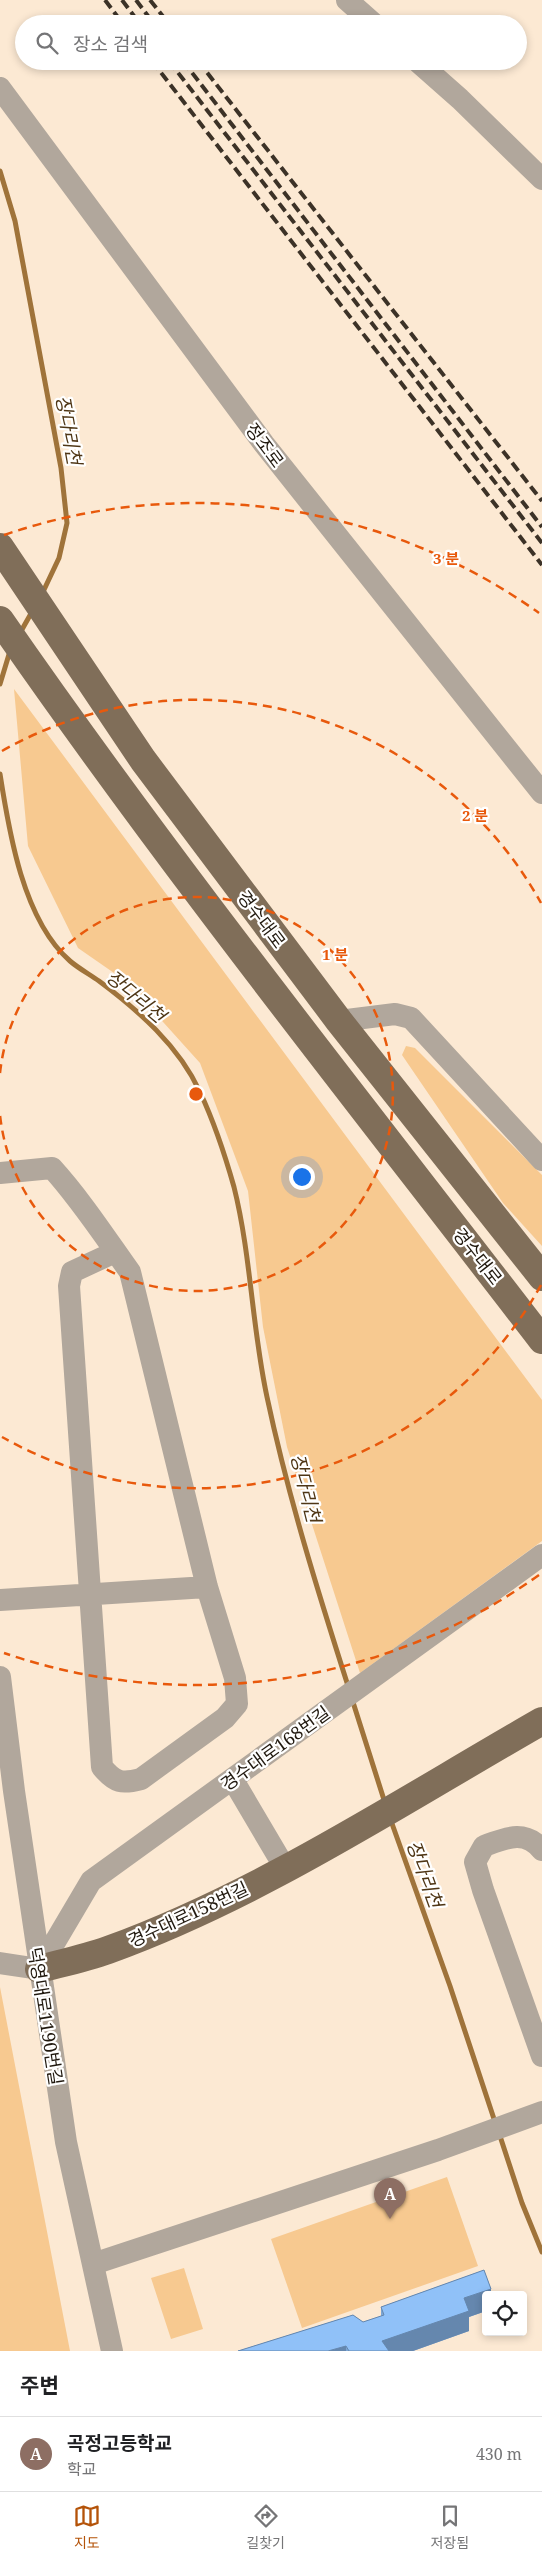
<!DOCTYPE html>
<html lang="ko">
<meta charset="utf-8">
<style>
body{margin:0;font-family:"Noto Serif","Noto Sans KR",serif;background:#f2f2f2;color:#202124}
.controls{position:absolute;right:15px;bottom:15px;display:grid;overflow:hidden;border-radius:5px;box-shadow:0 2px 8px #0003}
.controls button{width:45px;height:45px;display:grid;place-items:center;padding:0;border:0;border-bottom:1px solid #e0e0e0;background:#fff;color:#202124;font:25px sans-serif}
.you{position:absolute;left:301px;top:1176px;width:18px;height:18px;margin:-12px;border:4px solid #fff;border-radius:50%;background:#1a73e8;box-shadow:0 0 0 8px #1a73e833}
.badge{display:grid;place-items:center;width:32px;height:32px;border-radius:50%;background:#b45309;color:#fff;font-size:16px;font-weight:700}
.pin{position:absolute;translate:-50% -41px;filter:drop-shadow(0 1px 2px #0008)}
.pin::after{content:'';position:absolute;top:26px;width:18px;height:15px;background:inherit;clip-path:polygon(0 0,100% 0,50% 100%)}
.list{margin:0;padding:0;list-style:none}
h2{display:flex;justify-content:space-between;align-items:center;height:65px;margin:0;padding:0 20px;font-size:21px}
h2 small{font-size:16px;font-weight:400;color:#757577}
.list li{display:grid;grid-template-columns:32px 1fr auto;gap:15px;align-items:center;box-sizing:border-box;height:75px;padding:0 20px;border-top:1px solid #e0e0e0}
.list b{display:block;font-size:19px;white-space:nowrap}
.list p{margin:0;font-size:16px;white-space:nowrap;color:#757577}
.list em{font-size:16px;font-style:normal;color:#757577}
.icon{flex:none;width:28px;height:28px;fill:none;stroke:currentColor;stroke-width:2;stroke-linecap:round;stroke-linejoin:round}
.map{position:relative;flex:none;width:542px;height:2351px;overflow:hidden}
.search{position:absolute;background:#fff;box-shadow:0 2px 8px #0003;left:15px;right:15px;top:15px;height:55px;display:flex;align-items:center;gap:12px;box-sizing:border-box;padding:0 18px;border-radius:28px;color:#757577;font-size:19px}
.sheet{height:140px;background:#fff}
nav{display:flex;justify-content:space-around;align-items:center;box-sizing:border-box;height:70px;border-top:1px solid #e0e0e0;background:#fff;font-size:14px;color:#757577}
nav a{display:grid;justify-items:center;gap:2px}
nav .on{color:#b45309}
.map>svg:first-child{display:block}
.green{fill:#f7c990}
.lines{fill:none;stroke-linecap:round;stroke-linejoin:round}
.stream{stroke:#9f733a;stroke-width:5}
.minor{stroke:#b1a79c;stroke-width:22}
.major{stroke:#806e59;stroke-width:28}
.rail{stroke:#3c3227;stroke-width:4;stroke-dasharray:10 5;stroke-linecap:butt}
.wall{fill:#7ca6d5}
.shaded-wall{fill:#6587ae}
.building{fill:#90c1f8;stroke:#6587ae}
.ring{fill:none;stroke:#e8590c;stroke-width:2.5;stroke-dasharray:9 6}
.labels{text-anchor:middle;dominant-baseline:central;stroke-width:4.5;stroke-linejoin:round;paint-order:stroke}
.street-label{font-size:18px;fill:#21190f;stroke:#fff}
.water-label{font-size:19px;font-style:italic;fill:#4f3615;stroke:#fff}
.centre{fill:#e8590c;stroke:#fff;stroke-width:2.5}
.ring-label{font-size:15px;text-anchor:middle;font-weight:bold;fill:#e8590c;stroke:#fff;stroke-width:4.5;stroke-linejoin:round;paint-order:stroke}
</style>
<div class="map">
<svg width="542" height="2351" viewBox="0 0 542 2351">
<rect width="100%" height="100%" fill="#fce9d3"/>
<path class="green" d="M14,689L542,1400V1541L360,1673L287,1447L263,1327L248,1191L200,1063L127,982L78,948L28,846Z
M406,1046L415,1048L542,1175V1246L503,1203L402,1055Z
M0,1987L70,2351H0Z
M447,2177L478,2266L302,2328L271,2239Z
M184,2268L203,2329L171,2339L151,2278Z"/>
<g class="lines">
<path class="stream" d="M0,171L15,221L61,468L67,523L59,558L42,594
M20,633L33,610
M0,684L10,651
M0,774C9,832 23,920 70,961C78,968 89,974 99,981C138,1010 179,1046 200,1092C214,1122 225,1155 234,1187C251,1255 252,1328 267,1397C288,1496 318,1592 349,1689
M352,1699L385,1803
M390,1818L450,1986L495,2122
M499,2133L522,2203L542,2252"/>
<path class="minor" d="M347,0L374,24
M417,61L460,99L542,179
M0,88L264,444L542,793
M339,1021L395,1014L411,1018L542,1160
M0,1173L52,1168C81,1200 105,1237 130,1272L207,1587L235,1678L237,1704L225,1718L141,1779C122,1784 115,1783 102,1767L69,1286L72,1272L115,1252
M0,1600L207,1587
M0,1677L14,1791L66,2142L112,2351
M233,1780L285,1868
M542,1850C525,1829 506,1838 484,1846L475,1862L483,1890L542,2056
M0,1963L39,1969L91,1881L542,1555
M93,2264L438,2150L542,2112"/>
<path class="major" d="M0,547L143,760L339,1021L542,1277
M0,620C171,867 359,1102 542,1340
M39,1969C62,1963 86,1958 108,1950C260,1895 402,1801 542,1721"/>
<path class="rail" d="M105,0L123,24
M122,0L140,24
M136,0L154,24
M150,0L169,24
M152,61L542,565
M169,61L542,543
M183,61L542,527
M198,61L542,501"/>
</g>
<path class="wall" d="M484,2270L491,2289V2295H486V2311L469,2317V2331L413,2351H238L353,2315L363,2322L381,2316V2307Z"/>
<path class="shaded-wall" d="M491,2289V2295H486V2311L469,2317V2331L413,2351H382V2341L464,2298Z
M346,2346V2351H328Z"/>
<path class="building" d="M484,2270L491,2289L464,2298L469,2311L382,2341L389,2351H349L346,2346L328,2351H238L353,2315L363,2322L384,2315L381,2307Z"/>
<g class="ring">
<path d="M0 1073A197 197 0 1 1 0 1115"/>
<path d="M541 1285A394 394 0 0 1 2 1437M2 751A394 394 0 0 1 541 903"/>
<path d="M539 1575A591 591 0 0 1 4 1653M4 535A591 591 0 0 1 539 613"/>
</g>
<g class="labels">
<g class="street-label">
<text transform="translate(265 445) rotate(53)">정조로</text>
<text transform="translate(262 919) rotate(53)">경수대로</text>
<text transform="translate(478 1256) rotate(52)">경수대로</text>
<text transform="translate(275 1748) rotate(-36)">경수대로168번길</text>
<text transform="translate(188 1914) rotate(-25)">경수대로158번길</text>
<text transform="translate(46 2016) rotate(81)">덕영대로1190번길</text>
</g>
<g class="water-label">
<text transform="translate(69 430) rotate(80)">장다리천</text>
<text transform="translate(136 996) rotate(40)">장다리천</text>
<text transform="translate(306 1488) rotate(76)">장다리천</text>
<text transform="translate(425 1874) rotate(70)">장다리천</text>
</g>
</g>
<circle cx="196" cy="1094" r="8" class="centre"/>
<g class="ring-label">
<text x="446" y="564">3 분</text>
<text x="475" y="821">2 분</text>
<text x="335" y="960">1 분</text>
</g>
</svg>
<div class="controls">
<button><svg class="icon" aria-label="locate" viewBox="0 0 24 24"><circle cx="12" cy="12" r="6"/><path d="M12 2v4M12 18v4M2 12h4M18 12h4"/></svg></button>
</div>
<div class="you"></div>
<div class="pin badge" style="left:390px;top:2219px;background:#8d6e63">A</div>
<div class="search"><svg class="icon" aria-label="search" viewBox="0 0 24 24"><circle cx="10" cy="10" r="6"/><path d="M15 15l6 6"/></svg>장소 검색</div>
</div>
<section class="sheet">
<h2>주변<small></small></h2>
<ul class="list">
<li><span class="badge" style="background:#8d6e63">A</span><div><b>곡정고등학교</b><p>학교</p></div><em>430 m</em></li>
</ul>
</section>
<nav>
<a class="on"><svg class="icon" aria-label="map" viewBox="0 0 24 24"><path d="M3 6l6-2 6 2 6-2v14l-6 2-6-2-6 2zM9 4v14M15 6v14"/></svg>지도</a>
<a><svg class="icon" aria-label="directions" viewBox="0 0 24 24"><path d="M12 3l9 9-9 9-9-9zM9 14v-3h6M13 9l2 2-2 2"/></svg>길찾기</a>
<a><svg class="icon" aria-label="saved" viewBox="0 0 24 24"><path d="M7 4h10v16l-5-4-5 4z"/></svg>저장됨</a>
</nav>
